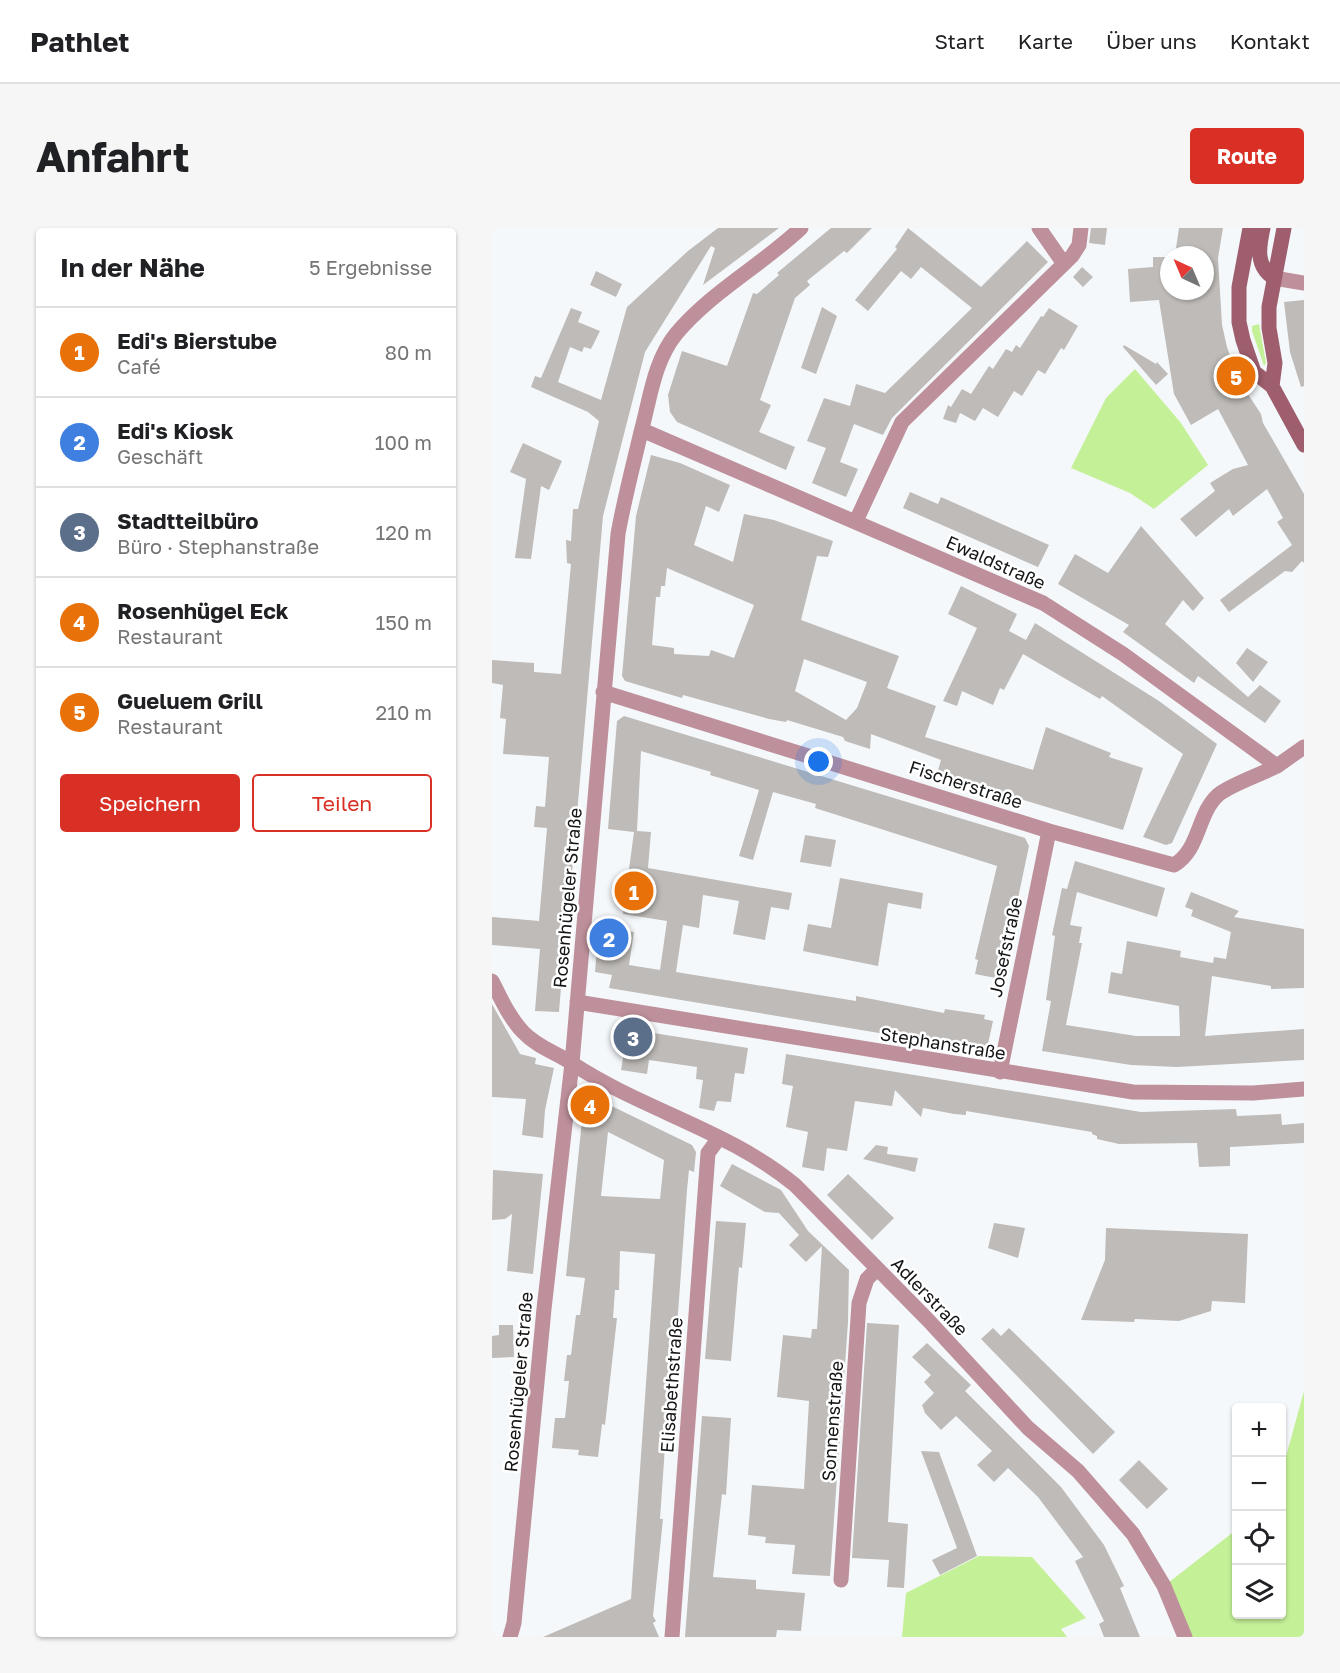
<!DOCTYPE html>
<html lang="de">
<meta charset="utf-8">
<style>
body{margin:0;font-family:"Golos Text",sans-serif;background:#f6f6f6;color:#202124}
.controls{position:absolute;right:18px;bottom:18px;display:grid;overflow:hidden;border-radius:6px;box-shadow:0 2px 4px #0004}
.controls button{width:54px;height:54px;display:grid;place-items:center;padding:0;border:0;border-bottom:2px solid #e0e0e0;background:#fff;color:#202124;font:30px sans-serif}
.compass{position:absolute;left:668px;top:18px;width:54px;height:54px;border-radius:50%;background:#fff;box-shadow:0 2px 4px #0004;rotate:316deg}
.you{position:absolute;left:327px;top:534px;width:21px;height:21px;margin:-15px;border:4px solid #fff;border-radius:50%;background:#1a73e8;box-shadow:0 0 0 9px #1a73e833}
.badge{display:grid;place-items:center;width:39px;height:39px;border-radius:50%;background:#d93025;color:#fff;font-size:20px;font-weight:700}
.pin{position:absolute;translate:-50% -50%;border:3px solid #fff;box-shadow:0 2px 6px #0006}
.list{margin:0;padding:0;list-style:none}
h2{display:flex;justify-content:space-between;align-items:center;height:78px;margin:0;padding:0 24px;font-size:26px}
h2 small{font-size:20px;font-weight:400;color:#757577}
.list li{display:grid;grid-template-columns:39px 1fr auto;gap:18px;align-items:center;box-sizing:border-box;height:90px;padding:0 24px;border-top:2px solid #e0e0e0}
.list b{display:block;font-size:22px;white-space:nowrap}
.list p{margin:0;font-size:20px;white-space:nowrap;color:#757577}
.list em{font-size:20px;font-style:normal;color:#757577}
.actions{display:flex;gap:12px;padding:18px 24px}
.actions a{flex:1;padding:14px 0;border:2px solid #d93025;border-radius:6px;text-align:center;font-size:21px;color:#d93025}
.actions .main{background:#d93025;color:#fff}
.icon{flex:none;width:33px;height:33px;fill:none;stroke:currentColor;stroke-width:2;stroke-linecap:round;stroke-linejoin:round}
.map{position:relative;flex:none;width:812px;height:1409px;overflow:hidden;border-radius:6px}
header{display:flex;align-items:center;gap:36px;box-sizing:border-box;height:84px;padding:0 30px;background:#fff;border-bottom:2px solid #e0e0e0}
header strong{font-size:28px}
nav{display:flex;gap:33px;margin-inline-start:auto;font-size:21px}
.intro{display:flex;align-items:center;justify-content:space-between;box-sizing:border-box;height:144px;padding:0 36px}
h1{margin:0;font-size:42px}
.button{padding:15px 27px;border-radius:6px;background:#d93025;color:#fff;font-size:21px;font-weight:700}
main{display:flex;gap:36px;padding:0 36px}
aside{flex:1;background:#fff;border-radius:6px;box-shadow:0 2px 4px #0004}
.map>svg:first-child{display:block}
.green{fill:#c4f097}
.building{fill:#bebbb8;fill-rule:evenodd}
.lines{fill:none;stroke-linecap:round;stroke-linejoin:round}
.street{stroke:#be909b;stroke-width:15}
.secondary{stroke:#9e5e6e;stroke-width:15}
.labels{text-anchor:middle;dominant-baseline:central;stroke-width:5;stroke-linejoin:round;paint-order:stroke}
.street-label{font-size:18px;fill:#141516;stroke:#fff}
</style>
<header>
<strong>Pathlet</strong>
<nav><a>Start</a><a>Karte</a><a>Über uns</a><a>Kontakt</a></nav>
</header>
<div class="intro"><h1>Anfahrt</h1><a class="button">Route</a></div>
<main>
<aside>
<h2>In der Nähe<small>5 Ergebnisse</small></h2>
<ul class="list">
<li><span class="badge" style="background:#e8710a">1</span><div><b>Edi's Bierstube</b><p>Café</p></div><em>80 m</em></li>
<li><span class="badge" style="background:#3f7fe0">2</span><div><b>Edi's Kiosk</b><p>Geschäft</p></div><em>100 m</em></li>
<li><span class="badge" style="background:#5c6f8a">3</span><div><b>Stadtteilbüro</b><p>Büro · Stephanstraße</p></div><em>120 m</em></li>
<li><span class="badge" style="background:#e8710a">4</span><div><b>Rosenhügel Eck</b><p>Restaurant</p></div><em>150 m</em></li>
<li><span class="badge" style="background:#e8710a">5</span><div><b>Gueluem Grill</b><p>Restaurant</p></div><em>210 m</em></li>
</ul>
<div class="actions"><a class="main">Speichern</a><a>Teilen</a></div>
</aside>
<div class="map">
<svg width="812" height="1409" viewBox="0 0 812 1409">
<rect width="100%" height="100%" fill="#f5f8fb"/>
<path class="green" d="M767,96L774,135L772,138L760,103V98Z
M643,141L689,195L716,237L662,281L638,265L579,240L614,170Z
M812,1163V1409H692L672,1358L744,1302V1386H790V1243Z
M487,1328L540,1329L594,1390L569,1401L575,1409H410L414,1365Z"/>
<path class="building" d="M226,0H287L211,57L223,20L219,18L153,124L111,288L77,678H74L68,747H70L67,784L43,783L48,721L0,717V689L47,693L55,600L42,599L44,578L53,579L57,529L11,526L14,491L8,490L11,457L0,455V432L42,435V444L69,446L79,336L75,335L74,312L79,313L81,281H86L107,193L96,184L39,159L43,148L49,150L79,80L90,84L86,94L108,103L99,121L92,119L90,124L78,119L66,154L109,172L135,79L196,23Z
M339,0H380L355,25L352,23L315,53L318,57L303,70L268,172L279,177L267,204L303,219L294,242L185,194L178,184L176,167L190,123L235,138L261,65L265,66L287,47L285,45Z
M416,0L489,59L535,13L556,34L400,190L391,207L362,196L348,234L366,241L354,269L320,255L334,220L315,213L332,170L358,178L364,156L393,165L480,80L429,39L419,51L409,43L376,83L363,72L405,21L403,19Z
M599,0H615L613,17L597,15Z
M687,0H731L726,30L730,97L735,119L740,134L747,145L748,154L769,186L771,195L812,266V335L810,333L800,344L793,343L737,384L728,372L800,317L785,294L791,290L775,261L741,288L737,281L704,309L688,291L723,263L718,255L741,241L756,237L726,181L699,197L682,166L667,72L638,74L636,41L661,39V29H677V63H713V27H683Z
M590,39L601,49L591,59L581,49Z
M104,43L130,56L124,69L98,57Z
M812,72V158L809,159L798,124L792,74Z
M330,79L345,88L324,146L309,140Z
M557,80L586,98L572,122L569,120L553,146L546,142L530,168L522,163L506,189L491,180L483,193L468,185L464,195L451,191L456,177L459,179L470,161L479,166L497,138L501,141L514,121L520,124L524,117L528,120L549,88L551,89Z
M632,117L664,136L665,134L676,146L664,157L631,119Z
M31,215L70,233L57,262L49,258L39,331L23,330L34,251L18,244Z
M159,227L188,235L238,257L227,284L214,278L202,317L241,334L252,286L282,292L341,313L336,329L325,328L309,392L407,428L395,460L444,478L433,509L541,542L554,499L619,525L617,529L651,540L631,602L445,546L449,532L379,506L378,521L353,513L351,509L295,492L294,494L277,491L191,467L190,470L133,453L130,448L144,288ZM175,340L262,377L242,430L219,422L217,428L182,426V420L160,417L164,369H168L169,358H173ZM312,431L375,454L365,480L354,492L303,463Z
M418,264L446,276L449,269L557,317L546,339L411,280Z
M649,298L712,370L701,383L691,372L673,396L756,469L768,457L789,473L773,495L706,448L702,455L631,404L637,397L566,356L583,326L616,345Z
M469,358L525,386L517,403L534,412L543,395L667,473L725,516L680,615L674,617L651,609L691,526L610,468L608,471L531,426L512,462L508,460L501,477L470,463L465,478L451,473L485,400L456,386Z
M755,420L776,434L761,454L744,435Z
M132,488L533,610L537,618L509,751L483,746L486,732L483,731L505,638L323,580L324,576L281,564L261,632L247,628L267,562L218,547L219,544L149,523L145,603L159,604L156,640L300,665L297,682L279,679L273,712L241,706L247,673L211,667L207,700L191,697L184,744L364,773V768L452,785L453,781L493,787L492,791L501,793L496,816L489,821L465,818L117,760L120,747L103,744L106,709L111,701L142,704L137,737L168,742L175,693L131,686L142,604L116,601L125,493Z
M313,607L344,612L339,639L308,634Z
M583,633L673,660L665,689L585,664L578,697L590,699L587,715H590L574,797L644,808H688L687,778L616,765L619,744L630,746L635,713L689,723L688,729L721,735L722,729L734,731L739,704L699,688L701,682L693,679L699,664L747,683L742,689L812,701V760L779,761V758L720,748L713,808L812,801V832L685,839L639,837L550,823L559,773L554,772L563,708L560,707L570,660L575,661Z
M348,650L431,665L429,681L396,675L386,738L311,723L316,696L339,700Z
M0,776L28,826L44,830L43,836L62,840L53,882L51,910L30,907L34,871L0,869Z
M136,801L256,820L252,846L243,845L239,874L225,873L222,883L207,880L211,852L204,851L205,839L157,832L155,846L129,842Z
M294,826L649,884L744,881L745,888L789,886L790,897L812,895V915L738,919V938L707,939L705,915L627,916L605,911V908L600,906V904L474,883V887L462,886L431,880L429,889L403,862L400,878L363,873L355,923L335,920L332,943L310,939L316,904L294,899L301,858L290,856Z
M99,868L200,917L204,924L202,944L197,942L195,962L181,1154H178L174,1204L168,1291H171L161,1388L164,1393L161,1395L167,1409H51L139,1371L163,1026L128,1023L127,1062H123L121,1090H125L113,1197L110,1196L106,1229L86,1227L87,1222L60,1220L63,1190H73L77,1153H72L75,1127H79L84,1087H88L93,1050L74,1048L92,873ZM116,904L172,932L168,971L109,968Z
M384,917L396,919L395,926L426,930L423,944L371,931Z
M240,936L289,962L316,1003L357,1042L356,1094L338,1348L300,1346L303,1317L273,1315L274,1309L256,1307L260,1257L312,1261L317,1173L285,1169L291,1107L319,1110L320,1101H325L330,1018L314,1034L297,1017L307,1007L287,985L273,984L228,958Z
M1,942L51,946L41,1046L15,1043L20,986L13,991L0,992Z
M356,946L402,990L380,1012L335,967Z
M224,993L254,995L250,1040L247,1039L239,1133L213,1131Z
M502,995L533,1000L526,1030L496,1020Z
M614,1000L756,1006L753,1075L720,1073L719,1083L687,1093L643,1091L642,1094L589,1092L613,1032Z
M375,1095L407,1097L396,1294L416,1296L412,1360L395,1359L397,1332L360,1330Z
M7,1097H21L22,1129L0,1130V1108L7,1107Z
M501,1100L509,1108L517,1100L623,1204L601,1226L489,1111Z
M435,1115L479,1157L473,1163L569,1259L612,1317L632,1358L628,1360L648,1409H612L607,1396L612,1393L583,1333L591,1329L546,1269L516,1240L502,1254L485,1237L500,1223L464,1188L449,1202L433,1185L430,1177L442,1165L432,1154L439,1147L420,1129Z
M210,1188L239,1190L234,1267L230,1266L221,1349L264,1352V1361L313,1365L309,1403L285,1402L284,1409H193Z
M429,1223L447,1224L485,1328L448,1347L440,1332L465,1320Z
M647,1232L676,1261L655,1281L627,1252Z"/>
<g class="lines">
<path class="street" d="M547,0L572,36
M782,50L812,55
M150,202L551,375L631,426L785,538L812,519
M364,293L410,194L580,28L587,17L589,0
M111,464L557,603L682,637C708,622 705,586 726,567C737,557 770,546 785,538
M0,753C9,771 17,789 31,804C45,819 65,825 81,836C151,882 238,903 303,957L436,1092L536,1200L586,1243L641,1306L672,1358L693,1409
M85,774L641,864L761,865L812,861
M508,844L557,603
M349,1352L367,1075L375,1051L385,1041
M18,1409L22,1395L52,1081L80,835L126,306C132,272 141,238 149,204C158,171 162,133 184,106C219,64 270,37 309,0
M180,1409L216,925L227,910"/>
<path class="secondary" d="M758,0L747,59V94L751,112L762,144L780,158L812,217
M771,0C767,18 763,38 782,50
M780,158L783,135L777,100V79L792,0"/>
</g>
<g class="labels">
<g class="street-label">
<text transform="translate(504 334) rotate(24)">Ewaldstraße</text>
<text transform="translate(474 556) rotate(18)">Fischerstraße</text>
<text transform="translate(75 670) rotate(-85)">Rosenhügeler Straße</text>
<text transform="translate(513 719) rotate(-78)">Josefstraße</text>
<text transform="translate(451 815) rotate(9)">Stephanstraße</text>
<text transform="translate(438 1068) rotate(46)">Adlerstraße</text>
<text transform="translate(26 1154) rotate(-85)">Rosenhügeler Straße</text>
<text transform="translate(179 1157) rotate(-86)">Elisabethstraße</text>
<text transform="translate(340 1193) rotate(-86)">Sonnenstraße</text>
</g>
</g>
</svg>
<div class="controls">
<button>+</button>
<button>−</button>
<button><svg class="icon" aria-label="locate" viewBox="0 0 24 24"><circle cx="12" cy="12" r="6"/><path d="M12 2v4M12 18v4M2 12h4M18 12h4"/></svg></button>
<button><svg class="icon" aria-label="layers" viewBox="0 0 24 24"><path d="M12 4l9 5-9 5-9-5zM3 14l9 5 9-5"/></svg></button>
</div>
<svg class="compass" viewBox="-18 -18 36 36"><path d="M0-13l5 13h-10z" fill="#e53935"/><path d="M0 13l5-13h-10z" fill="#757577"/></svg>
<div class="you"></div>
<div class="pin badge" style="left:142px;top:663px;background:#e8710a">1</div>
<div class="pin badge" style="left:117px;top:710px;background:#3f7fe0">2</div>
<div class="pin badge" style="left:141px;top:809px;background:#5c6f8a">3</div>
<div class="pin badge" style="left:98px;top:877px;background:#e8710a">4</div>
<div class="pin badge" style="left:744px;top:148px;background:#e8710a">5</div>
</div>
</main>
